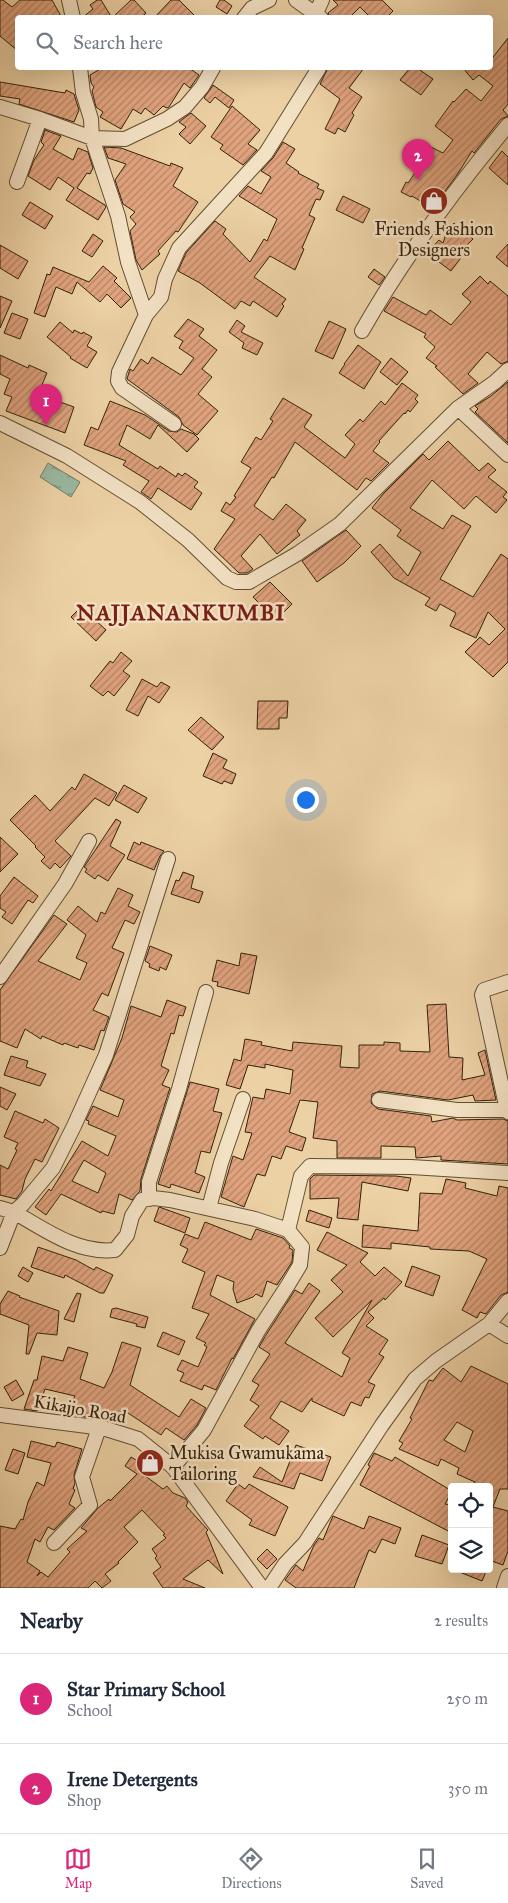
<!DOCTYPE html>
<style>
body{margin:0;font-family:"IM FELL Great Primer",serif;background:#f6f6f7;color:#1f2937}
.controls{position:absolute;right:15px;bottom:15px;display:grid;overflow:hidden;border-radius:5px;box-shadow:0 5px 20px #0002}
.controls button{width:45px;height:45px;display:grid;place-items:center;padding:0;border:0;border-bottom:1px solid #e0e1e3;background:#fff;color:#1f2937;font:25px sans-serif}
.you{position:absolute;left:305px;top:799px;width:18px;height:18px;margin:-12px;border:4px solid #fff;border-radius:50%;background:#1a73e8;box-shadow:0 0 0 8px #1a73e833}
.badge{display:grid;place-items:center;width:32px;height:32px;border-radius:50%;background:#db2777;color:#fff;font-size:16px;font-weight:700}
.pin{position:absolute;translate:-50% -41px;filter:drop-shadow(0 1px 2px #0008)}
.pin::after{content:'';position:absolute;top:26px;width:18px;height:15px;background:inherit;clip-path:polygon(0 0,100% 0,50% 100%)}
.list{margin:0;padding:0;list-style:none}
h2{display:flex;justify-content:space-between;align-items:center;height:65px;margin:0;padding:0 20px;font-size:21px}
h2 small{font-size:16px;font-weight:400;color:#747a83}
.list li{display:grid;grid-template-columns:32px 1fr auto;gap:15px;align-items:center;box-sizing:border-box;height:90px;padding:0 20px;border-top:1px solid #e0e1e3}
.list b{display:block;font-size:19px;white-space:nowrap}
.list p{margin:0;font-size:16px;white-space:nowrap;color:#747a83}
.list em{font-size:16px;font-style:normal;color:#747a83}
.icon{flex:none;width:28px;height:28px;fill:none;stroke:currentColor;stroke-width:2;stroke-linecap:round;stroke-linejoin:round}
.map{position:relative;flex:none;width:508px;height:1588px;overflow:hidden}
.search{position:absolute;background:#fff;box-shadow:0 5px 20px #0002;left:15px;right:15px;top:15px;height:55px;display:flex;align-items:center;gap:12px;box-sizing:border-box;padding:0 18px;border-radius:5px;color:#747a83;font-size:19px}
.sheet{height:245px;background:#fff}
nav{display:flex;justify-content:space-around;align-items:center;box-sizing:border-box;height:70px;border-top:1px solid #e0e1e3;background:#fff;font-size:14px;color:#747a83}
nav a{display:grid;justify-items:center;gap:2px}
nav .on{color:#db2777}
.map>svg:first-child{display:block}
.water{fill:url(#water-ripples);stroke:#717c66}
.building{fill:url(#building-hatch);stroke:#33220b;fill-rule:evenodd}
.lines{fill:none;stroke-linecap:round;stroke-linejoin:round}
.street-casing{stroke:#614e32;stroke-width:16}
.street{stroke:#f3e1c4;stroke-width:14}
.labels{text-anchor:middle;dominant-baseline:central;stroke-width:5;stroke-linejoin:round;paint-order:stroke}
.poi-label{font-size:18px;fill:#33220b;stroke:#f3e1c4}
.street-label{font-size:18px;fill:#33220b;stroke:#f3e1c4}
.district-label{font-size:22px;font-weight:bold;letter-spacing:1px;fill:#7a1f14;stroke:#f3e1c4}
</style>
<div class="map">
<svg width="508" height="1588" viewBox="0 0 508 1588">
<defs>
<pattern id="water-ripples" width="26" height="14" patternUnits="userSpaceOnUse" patternTransform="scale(1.25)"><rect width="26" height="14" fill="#9ab8a2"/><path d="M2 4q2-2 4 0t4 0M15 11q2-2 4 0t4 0" fill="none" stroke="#7e9582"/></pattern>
<pattern id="building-hatch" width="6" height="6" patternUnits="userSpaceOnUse" patternTransform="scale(1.25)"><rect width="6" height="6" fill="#e0a37e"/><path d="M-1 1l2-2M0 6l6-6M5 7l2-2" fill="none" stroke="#b68465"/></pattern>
</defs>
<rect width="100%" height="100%" fill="#ecd1a5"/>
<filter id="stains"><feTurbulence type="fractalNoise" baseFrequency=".004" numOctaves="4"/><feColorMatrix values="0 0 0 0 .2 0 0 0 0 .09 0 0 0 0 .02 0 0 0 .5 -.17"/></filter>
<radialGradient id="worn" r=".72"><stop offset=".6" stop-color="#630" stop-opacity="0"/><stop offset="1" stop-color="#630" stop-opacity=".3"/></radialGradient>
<path class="water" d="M48,463L80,482L71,497L40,477Z"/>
<path class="building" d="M0,0H3L12,7L20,0H52L62,18H18V51L0,36Z
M97,0H101L112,18H82L93,9L90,5Z
M131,0H134L146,13L141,18H112Z
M171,0H179L197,18H154Z
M220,0H224L232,6L227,14L216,7Z
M333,0H382L393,11L386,18H371L360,7L349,18H330L328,13L338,5Z
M508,38V104L503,110L508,116L501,119L474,153L472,151L457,175L432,208L412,196L411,197L401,192L406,182L408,183L423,161L420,160L427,145L443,153L453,140L435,126L453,101L454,102L466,89L481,101L493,86L479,75L473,80L463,68H490V61Z
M102,68H189L199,75L190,88L184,83L169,107L167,108L163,106L154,115L145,108L141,114L133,109L121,129L100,117L103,112L96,107L92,91L94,87L91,83L90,75Z
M328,68H364L349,88L362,97L352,113L354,115L345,132L338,128L335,134L325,129L340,99L320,84Z
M410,68H417L433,79L421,95L400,80Z
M0,82L65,93L66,90L74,94L79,110L74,122L19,104L20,99L0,96Z
M213,85L234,100L229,108L215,97L210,103L204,98Z
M232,106L260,130L248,144L257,150L243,165L220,149L223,145L211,137Z
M191,113L206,126L190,144L179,134L186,127L179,122Z
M45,130L61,136L53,149L73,160L78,148L88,152L93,168L90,174L87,173L77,188L105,205L106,207L98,220L66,200L74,188L58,177L50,190L28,176L34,160L44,145L41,142Z
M283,142L295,149L286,163L299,172L298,173L319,184L317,188L324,191L320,200L316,199L309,215L315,218L302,248L304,249L295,270L270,256L254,277L286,299L282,304L284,306L277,317L253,301L250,306L241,301L235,309L200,283L178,271L186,253L215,221L226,229L223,234L250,262L264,239L267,241L277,219L239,196L248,186L261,194L271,177L261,171L273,158Z
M104,147L121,148L170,166L171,163L183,168L173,186L198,202L178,232L176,231L158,251L160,254L142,270L136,260L130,231L136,224L130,217L135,212L123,204L115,180L126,164L108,158Z
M502,151L508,157V185L489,168Z
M343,196L370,209L363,223L336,210Z
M30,202L53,216L45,229L22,215Z
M454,223L473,239L466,246L463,255L451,271L427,253L439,240L443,243L447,231Z
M93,234L103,241L92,257L82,251Z
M508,244V267L496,257Z
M0,245L28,261L18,279L0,268Z
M103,266L117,278L114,281L131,298L121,308L107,294L100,302L77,282L72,294L56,287L45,317L34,313L47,274L50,275L53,267L89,282Z
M374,269L385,277L379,285L368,277Z
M480,276L488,284L490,281L508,296V361L501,364L487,352L468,374L478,383L463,394L435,367L437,366L426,358L435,347L424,337L426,334L384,311L393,297L426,315L430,310L451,325L471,302L462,294Z
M0,296L12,301L0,328Z
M12,313L28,319L20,339L4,333Z
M188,319L204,329L199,336L217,350L202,369L212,377L198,394L218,411L197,435L183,425L179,417L127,379L130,369L133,371L141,359L148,364L152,357L181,375L194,358L179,348L183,341L174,336Z
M237,320L245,326L241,332L263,343L257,355L242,348L244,343L229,332Z
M329,321L346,329L333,359L315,351Z
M60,322L73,333L74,330L82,334L83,332L92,337L87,346L97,352L87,368L70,358L71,357L47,337Z
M358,345L381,362L364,389L339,373L345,364H344Z
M0,355L28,368L29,365L47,373L38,394L74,407L65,433L6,411L12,397L4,394L10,379L0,374Z
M391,358L408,372L397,385L380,372Z
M508,382V443L475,412L478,409L475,406L491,396Z
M402,383L418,395L415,399L418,402L410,412L408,410L405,414L404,413L379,441L380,442L373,451L389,463L371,481L366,478L357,490L295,442L274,478L272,477L254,506L273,520L286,504L306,520L297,531L300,535L277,554L260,534L241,556L253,569L247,573H239L214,549L235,519L221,511L226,502L230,505L236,497L234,496L251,468L241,462L256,437L261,440L273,421L270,419L283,398L312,415L304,427L345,458L355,444L345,435L360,419L363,422L381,401L385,405Z
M110,401L145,415L169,431L177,432L181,429L194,434L199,439L187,452L158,425L150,439L127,425L119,445L158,469L160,466L176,477L178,473L182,476L185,473L198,482L194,487L202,493L191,510L158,488L151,499L141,492L149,481L123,465L126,461L84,445L91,427L98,430Z
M448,441L479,471L488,463L496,470L488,477L507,492L503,497L507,500L496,513L476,496L464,509L432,480L410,508L443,529L452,515L471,526L440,579L473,597L501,554L508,559V662L493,677L465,652L480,637L489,645L505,629L488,612L476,638L450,626L456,613L440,604L436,611L425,605L430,598L394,578L371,552L380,544L408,576L421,552L397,536L401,530L372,508L383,494L423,454L429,460Z
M346,530L361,546L344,563L317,582L302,561Z
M270,582L292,604L276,620L253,597Z
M81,607L106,630L96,641L71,617Z
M121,652L132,661L123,671L130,676L114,696L108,691L103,696L90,686L110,661L113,663Z
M142,679L157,687L161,682L170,687L159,703L148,696L138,716L126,710Z
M258,701H288L287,718H279V729H257Z
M201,717L224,737L212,750L188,730Z
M213,753L227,760L223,768L236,774L232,784L224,781L222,784L203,776Z
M84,774L117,793L109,806L95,798L55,841L71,856L60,868L55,863L50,869L41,861L45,857L35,847L36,846L10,820L35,795L50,811L72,787L75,790Z
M124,785L147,798L138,813L115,800Z
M116,819L121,822L110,846L125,855L108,881L98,875L95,879L85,872L87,869L84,867Z
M0,837L18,854L0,872Z
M134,842L140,845L141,842L164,851L160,856L154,870L127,859Z
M183,872L194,876L191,888L203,892L199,903L171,894L176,880L179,881Z
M14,877L38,896L33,903L28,900L12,924L2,917L6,912L0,908V896Z
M118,888L133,895L128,906L140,912L134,924L125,920L112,948L124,953L108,996L102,993L93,1010L109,1017L104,1031L101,1030L94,1050L79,1045L78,1048L64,1043L63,1045L42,1036L41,1039L25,1029L17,1048L0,1041V990L54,915L67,924L38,961L80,980L87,963L76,958L86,935L67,920L78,906L97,922L101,912L105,914Z
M150,946L172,955L166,970L160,967L159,971L149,967L150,964L145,961Z
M241,953L257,956L249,994L217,986L218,982L212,981L217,960L239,966Z
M167,1000L186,1007L183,1016L179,1015L174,1034L171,1033L161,1066L169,1070L162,1085L170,1088L141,1179L140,1191L132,1200L119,1194L114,1214L102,1211L101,1213L61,1194L46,1215L35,1207L49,1189L51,1191L82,1141L108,1156L116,1136L88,1124L89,1121L86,1120L93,1106L118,1117L124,1100L100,1090L122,1038L131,1006L161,1017ZM84,1160L106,1173L98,1193L72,1181Z
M446,1004L449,1057L463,1058L462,1080L485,1075L478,1053L485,1050L496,1100L475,1101L473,1095L448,1100L380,1091L372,1094L371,1103L378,1109L431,1116L432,1122L453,1118L457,1120L503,1119L508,1121V1164L441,1160V1156L416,1158L415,1147L381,1146V1158H337V1141L313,1138L318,1102L300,1100L289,1132L306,1138L302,1151L286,1146L281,1159L272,1156L265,1176L257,1174L244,1207L221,1197L233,1156L243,1160L252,1133L245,1132L253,1097L264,1099L266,1089L290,1094L293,1070L265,1064V1068L248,1065L240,1089L226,1085L234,1059L241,1061L245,1039L262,1042L261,1045L292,1051L293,1042L342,1046L340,1067L359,1068V1045H384V1042L400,1043V1051L430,1052L427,1005Z
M11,1056L28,1061L26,1067L46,1074L40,1086L4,1075Z
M190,1082L219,1089L213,1111L222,1113L210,1153L201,1151L195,1173L205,1177L199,1193L171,1184L170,1188L158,1184Z
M0,1087L16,1094L7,1110L0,1106Z
M15,1111L43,1123L45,1119L59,1128L42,1162L35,1159L25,1179L22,1191L16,1199L0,1195V1165L8,1169L17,1150L15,1149L18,1143L4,1137Z
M314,1175L396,1176L411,1178L408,1191L362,1182L358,1220L337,1218L339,1198L310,1199V1179Z
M446,1179L466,1183L465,1188L497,1196L499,1186L508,1188V1292L501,1295L486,1314L480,1312L477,1318L462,1310L487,1259L469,1251L430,1249V1247L391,1243V1249L362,1247L363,1225L418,1231L420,1193L442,1194Z
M159,1207L190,1218L185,1233L154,1221Z
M309,1210L332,1218L329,1228L306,1221Z
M205,1222L251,1240L256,1229L283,1238L290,1246L289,1248L293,1250L292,1262L277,1285L267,1281L262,1297L256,1294L253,1297L237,1303L233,1289L234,1282L217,1275L210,1295L255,1319L233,1359L232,1358L216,1390L204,1385L202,1390L180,1381L184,1373L177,1370L182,1360L198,1367L207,1347L204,1345L206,1343L196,1338L209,1314L192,1308L205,1272L182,1262L188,1249L180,1245L185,1234L198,1239Z
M327,1232L368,1253L360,1262L375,1276L384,1267L402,1282L385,1300L384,1298L368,1312L374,1318L366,1326L388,1340L379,1354L384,1357L368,1382L375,1385L369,1398L365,1397L361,1406L351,1402L344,1416L312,1401V1398L302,1412L281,1401L270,1418L289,1431L279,1445L265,1436L263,1439L244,1426L259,1406L250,1400L259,1385L252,1381L270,1354L259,1347L266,1335L295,1290L302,1294L309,1283L320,1291L285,1343L342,1377L350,1358L342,1353L372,1300L333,1337L315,1318L343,1292L331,1280L347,1265L317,1250Z
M38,1247L76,1260L94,1270L96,1267L113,1275L104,1293H100L65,1275L64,1278L31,1267Z
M412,1266L440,1276L433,1296L405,1286Z
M23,1267L33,1273L28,1282L18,1276Z
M8,1291L20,1296L19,1297L59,1311L57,1335L37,1333L29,1354H26L29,1325L0,1314V1304Z
M77,1293L81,1294L74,1322L64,1319Z
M116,1308L148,1317L145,1328L136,1326L137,1324L110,1317L112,1309Z
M163,1332L185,1341L179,1355L157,1346Z
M122,1342L141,1348L130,1385L179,1417L191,1399L206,1408L197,1425L184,1440L166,1428L161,1435L122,1409L117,1420L90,1409L87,1417L70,1415L67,1414L75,1396L45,1389L37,1411L24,1409L34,1380H37L42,1356L63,1361L68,1347L88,1353L80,1379L104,1388L112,1372Z
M471,1366L508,1384V1489H500L493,1507L508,1511V1551L503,1565L489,1560V1487H480L474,1484L475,1482L457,1474L459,1468L441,1459L438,1466L399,1449L403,1443L399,1441L412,1419L410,1418L429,1380L433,1381L443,1368L461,1382ZM457,1422L473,1431L465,1452L444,1440Z
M16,1380L24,1394L12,1401L4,1387Z
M31,1441L55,1447L57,1442L82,1449L74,1475L75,1483L73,1489L75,1490L69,1504L75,1508L54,1530L48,1527L40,1542L35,1539L27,1562L40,1571L37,1576L41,1572L48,1577L70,1552L67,1549L87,1531L81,1528L98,1508L109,1499L110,1501L137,1474L125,1466L131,1457L144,1465L140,1472L163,1489L167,1486L173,1493L185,1498L188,1502L186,1506L208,1530L206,1532L223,1574L208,1560L183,1579L205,1588H163L153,1573L161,1567L155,1558L157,1556L152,1549L166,1538L163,1535L165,1534L142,1510L124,1527L138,1542L118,1562L119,1563L105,1574L111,1581L102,1588L95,1581L88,1588H0V1526L15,1529L21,1519L23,1520L28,1502L37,1482L44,1486L51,1463L27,1457Z
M296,1445L331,1457L322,1481L300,1473L294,1489L253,1477L260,1467L282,1482Z
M13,1449L25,1453L18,1474L5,1470Z
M374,1453L392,1461L395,1457L452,1491L445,1504L452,1505V1533L360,1485L370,1466L368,1465Z
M238,1484L245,1489L249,1484L288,1507L275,1536L249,1525L252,1520L226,1501Z
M333,1516L364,1529L369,1516L401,1528L395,1544L382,1539L375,1553L369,1550L354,1588H296L285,1580L296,1565L303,1571L314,1545L319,1538L323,1540Z
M422,1535L449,1545L442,1564L415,1556Z
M267,1549L277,1559L267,1569L257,1559Z
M452,1569H487L482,1581Z"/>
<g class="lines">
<defs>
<path id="street" d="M69,0L73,18
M296,0L321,18
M316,13L322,0
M244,18L252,8L269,0
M80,68L83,93L91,119L92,138L118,216L128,262L146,315
M0,107L40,119L92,138L125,139L167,119L185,107L202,87L213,68
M17,182L40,119
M362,331C404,257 454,190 508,125
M458,408L508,455
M0,423L67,456L140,502L188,540L227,578L236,582H249L297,554L340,524L458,408L495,382L508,370
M174,424L122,388L118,381L119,372L146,315L161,297L165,279L179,248L266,153L319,68
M0,977L65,884L89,841
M379,1100L457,1110H507L508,1112
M507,1110L482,995L484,990L508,982
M149,1199V1182L179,1089L206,992
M0,1208L14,1212L23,1204L53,1168L74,1126L106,1055L168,859
M209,1208L221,1163L243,1099
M288,1230L301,1176L310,1166L411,1167L508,1173
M0,1248L14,1212C45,1230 78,1254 115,1250L127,1235L132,1216L142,1200L153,1198L170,1200L255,1219L288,1230L302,1247L300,1265L288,1285L258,1331L204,1430L173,1467
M489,1324L508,1336
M0,1415L103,1428L138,1439L173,1467L262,1588
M54,1543L90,1505L82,1477L99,1428
M269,1588L285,1564L305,1543L382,1425L415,1379L436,1361L489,1324L508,1301
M504,1588L508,1576"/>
</defs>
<use href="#street" class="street-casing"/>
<use href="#street" class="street"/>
</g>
<defs>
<symbol id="shop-disc" viewBox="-11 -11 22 22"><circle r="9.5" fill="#8f2418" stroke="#f3e1c4"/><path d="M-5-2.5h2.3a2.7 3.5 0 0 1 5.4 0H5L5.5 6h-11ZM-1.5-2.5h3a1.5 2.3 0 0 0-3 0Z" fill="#fff"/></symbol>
</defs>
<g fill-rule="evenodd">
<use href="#shop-disc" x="418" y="185" width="32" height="32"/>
<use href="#shop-disc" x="134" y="1447" width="32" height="32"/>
</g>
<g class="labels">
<g class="poi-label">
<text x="434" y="229">Friends Fashion<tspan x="434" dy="21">Designers</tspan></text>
<text x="169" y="1453" text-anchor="start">Mukisa Gwamukama<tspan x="169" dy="21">Tailoring</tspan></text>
</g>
<g class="street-label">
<text transform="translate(80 1409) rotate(10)">Kikajjo Road</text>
</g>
<g class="district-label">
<text x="181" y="612">NAJJANANKUMBI</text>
</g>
</g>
<rect width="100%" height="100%" filter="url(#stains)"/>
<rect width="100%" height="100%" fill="url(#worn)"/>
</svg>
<div class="controls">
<button><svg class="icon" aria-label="locate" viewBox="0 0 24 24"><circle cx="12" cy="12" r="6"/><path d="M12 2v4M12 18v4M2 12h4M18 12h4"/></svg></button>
<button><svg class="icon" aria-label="layers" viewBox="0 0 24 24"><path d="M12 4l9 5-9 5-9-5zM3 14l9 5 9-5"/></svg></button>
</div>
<div class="you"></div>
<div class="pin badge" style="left:46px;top:425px">1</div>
<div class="pin badge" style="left:418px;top:180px">2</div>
<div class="search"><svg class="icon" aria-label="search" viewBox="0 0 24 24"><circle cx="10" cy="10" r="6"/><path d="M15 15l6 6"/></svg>Search here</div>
</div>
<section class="sheet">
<h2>Nearby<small>2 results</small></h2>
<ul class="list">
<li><span class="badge">1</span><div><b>Star Primary School</b><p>School</p></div><em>250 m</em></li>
<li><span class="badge">2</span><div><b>Irene Detergents</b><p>Shop</p></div><em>350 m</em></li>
</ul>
</section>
<nav>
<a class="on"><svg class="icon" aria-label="map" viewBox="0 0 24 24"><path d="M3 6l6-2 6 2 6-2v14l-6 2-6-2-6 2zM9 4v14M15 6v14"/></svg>Map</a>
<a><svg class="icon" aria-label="directions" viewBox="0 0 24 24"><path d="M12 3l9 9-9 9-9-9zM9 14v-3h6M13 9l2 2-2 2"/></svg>Directions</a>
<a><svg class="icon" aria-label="saved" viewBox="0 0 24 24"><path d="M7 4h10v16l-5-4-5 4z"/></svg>Saved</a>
</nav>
